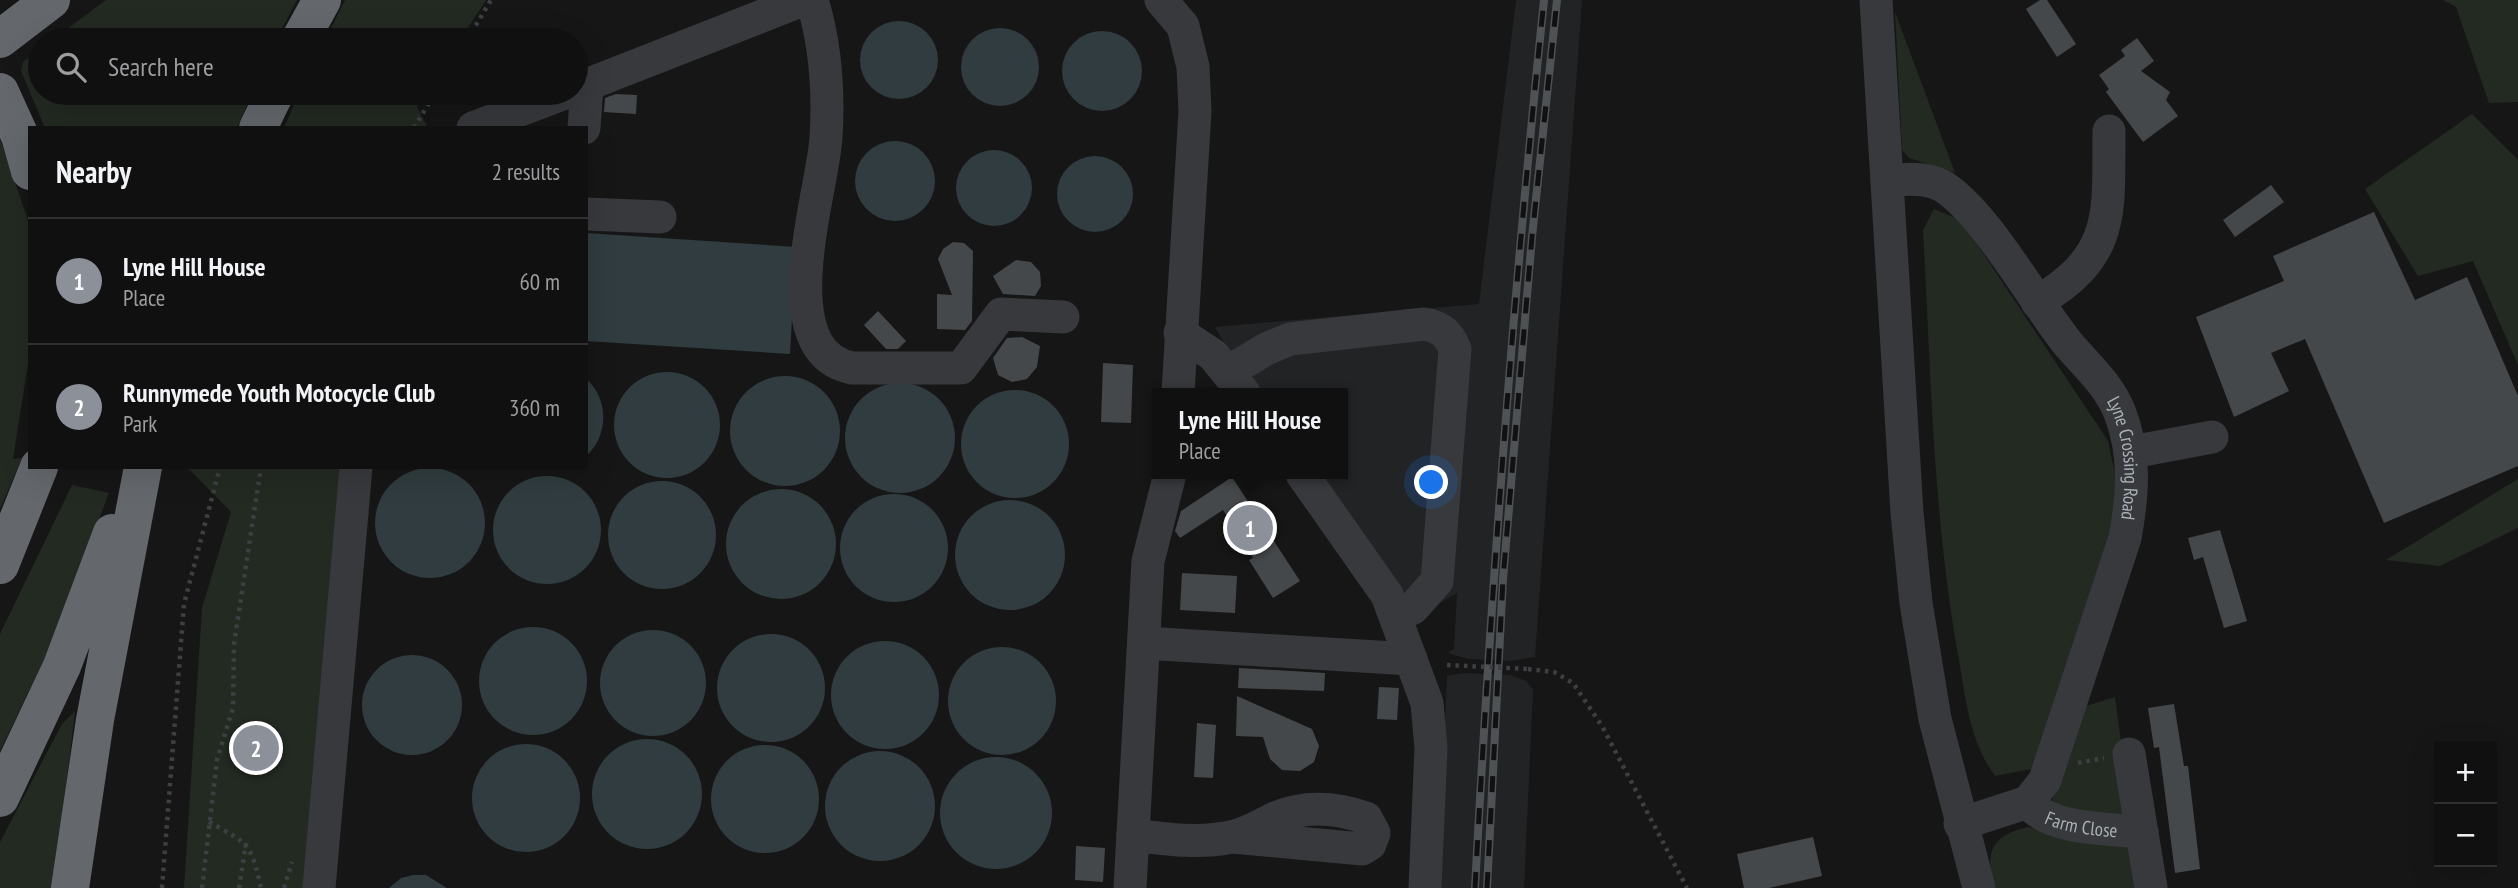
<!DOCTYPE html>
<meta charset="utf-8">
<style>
body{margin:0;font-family:"PT Sans Narrow",sans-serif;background:#19191a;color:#f1f3f6}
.controls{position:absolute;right:21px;bottom:21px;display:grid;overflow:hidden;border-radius:0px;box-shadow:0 7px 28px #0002}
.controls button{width:63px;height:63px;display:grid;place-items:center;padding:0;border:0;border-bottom:2px solid #303031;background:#101011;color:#f1f3f6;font:35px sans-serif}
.you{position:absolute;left:1432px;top:483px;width:24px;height:24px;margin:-18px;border:5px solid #fff;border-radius:50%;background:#1a73e8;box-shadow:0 0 0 10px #1a73e833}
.badge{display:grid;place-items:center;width:46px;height:46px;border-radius:50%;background:#8c9099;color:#fff;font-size:23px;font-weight:700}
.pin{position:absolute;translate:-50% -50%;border:4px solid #fff;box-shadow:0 2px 7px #0006}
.popup{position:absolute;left:1152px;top:388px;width:196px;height:91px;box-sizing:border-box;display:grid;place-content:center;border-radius:0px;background:#101011;filter:drop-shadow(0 2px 5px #0005);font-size:23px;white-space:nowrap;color:#9c9d9f}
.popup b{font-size:26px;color:#f1f3f6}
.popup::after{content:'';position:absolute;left:50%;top:100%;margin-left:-14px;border:14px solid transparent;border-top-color:#101011}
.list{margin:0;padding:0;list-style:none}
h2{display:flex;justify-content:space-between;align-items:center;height:91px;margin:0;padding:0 28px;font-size:30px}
h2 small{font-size:23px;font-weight:400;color:#9c9d9f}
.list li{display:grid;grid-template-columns:46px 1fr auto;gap:21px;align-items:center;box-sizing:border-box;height:126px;padding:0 28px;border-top:2px solid #303031}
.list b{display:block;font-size:26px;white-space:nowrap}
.list p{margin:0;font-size:23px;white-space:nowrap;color:#9c9d9f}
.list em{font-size:23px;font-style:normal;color:#9c9d9f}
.icon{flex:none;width:38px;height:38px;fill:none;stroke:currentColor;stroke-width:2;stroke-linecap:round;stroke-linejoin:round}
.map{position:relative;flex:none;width:2518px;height:888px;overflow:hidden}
.search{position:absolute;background:#101011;box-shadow:0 7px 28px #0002;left:28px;top:28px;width:560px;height:77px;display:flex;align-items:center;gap:18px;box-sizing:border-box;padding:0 24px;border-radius:38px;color:#9c9d9f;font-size:26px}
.panel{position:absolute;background:#101011;box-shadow:0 7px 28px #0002;left:28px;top:126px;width:560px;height:343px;border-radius:0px}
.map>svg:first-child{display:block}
.built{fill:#222324}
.green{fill:#232a22}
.water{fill:#303c3f}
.building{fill:#45484a}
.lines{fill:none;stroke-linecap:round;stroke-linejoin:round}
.path{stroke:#3d4043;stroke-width:4.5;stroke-dasharray:3.5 5;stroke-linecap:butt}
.minor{stroke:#37393c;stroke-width:33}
.highway{stroke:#64686c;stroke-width:38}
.rail-casing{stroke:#4f5255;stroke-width:8}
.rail{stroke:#111112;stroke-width:5;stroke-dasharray:16;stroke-linecap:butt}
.path-bridge{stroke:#3d4043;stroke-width:4.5;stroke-dasharray:3.5 5;stroke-linecap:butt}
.labels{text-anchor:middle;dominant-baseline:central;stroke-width:7;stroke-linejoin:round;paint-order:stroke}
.street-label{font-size:19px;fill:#a9b1b6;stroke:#111112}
</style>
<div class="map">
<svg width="2518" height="888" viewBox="0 0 2518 888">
<rect width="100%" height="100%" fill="#161617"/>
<path class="built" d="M1516,0H1582L1535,657L1511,661L1468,659L1448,653L1454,649L1457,593L1416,617L1312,474H1343V393H1253L1215,327L1479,304Z
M1464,673L1510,675L1526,681L1533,690L1524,888H1438L1447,676Z"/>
<path class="green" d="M106,0H297L276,40H52Z
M345,0H486L460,40H325Z
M2443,0H2518V102L2489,103L2456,7Z
M1895,12L1955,173L1909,158L1902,150Z
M40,49V93H252L237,128H45L21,71L23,62Z
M299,93H426L417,107L428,128H284Z
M2472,114L2518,160V365L2473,261L2418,276L2365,189Z
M0,139L30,226V351L13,459L22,458L0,509Z
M1934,209L1961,220L2108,441L2116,479L2115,516L2037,768L1995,776C1970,742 1966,701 1959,660C1933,519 1931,373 1923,230Z
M187,467H347L307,888H184L202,608L231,512Z
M2518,479V528L2440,566L2386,560Z
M72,485L109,493L52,643L0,751V634Z
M2115,697L2130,810L2112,819L2051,803L2086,706Z
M75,711L54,888H0V842L62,724Z
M2028,827L2122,843L2128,847L2140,888H1995C1984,852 1991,836 2028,827Z"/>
<path class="water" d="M860 60a39 39 0 1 1 78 0a39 39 0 1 1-78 0Z
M961 67a39 39 0 1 1 78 0a39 39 0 1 1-78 0Z
M1062 71a40 40 0 1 1 80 0a40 40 0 1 1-80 0Z
M855 181a40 40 0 1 1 80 0a40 40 0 1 1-80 0Z
M956 188a38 38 0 1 1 76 0a38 38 0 1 1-76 0Z
M1057 194a38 38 0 1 1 76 0a38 38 0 1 1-76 0Z
M586,233L796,247L790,354L586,341Z
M614 425a53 53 0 1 1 106 0a53 53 0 1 1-106 0Z
M730 431a55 55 0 1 1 110 0a55 55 0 1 1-110 0Z
M586,379C609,398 609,436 586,456Z
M845 438a55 55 0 1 1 110 0a55 55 0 1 1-110 0Z
M961 444a54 54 0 1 1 108 0a54 54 0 1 1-108 0Z
M375 523a55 55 0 1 1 110 0a55 55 0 1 1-110 0Z
M493 530a54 54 0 1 1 108 0a54 54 0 1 1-108 0Z
M608 535a54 54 0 1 1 108 0a54 54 0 1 1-108 0Z
M726 544a55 55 0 1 1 110 0a55 55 0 1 1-110 0Z
M840 548a54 54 0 1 1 108 0a54 54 0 1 1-108 0Z
M955 555a55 55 0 1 1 110 0a55 55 0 1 1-110 0Z
M479 681a54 54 0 1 1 108 0a54 54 0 1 1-108 0Z
M600 683a53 53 0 1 1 106 0a53 53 0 1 1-106 0Z
M717 688a54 54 0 1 1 108 0a54 54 0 1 1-108 0Z
M831 695a54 54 0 1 1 108 0a54 54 0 1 1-108 0Z
M948 701a54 54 0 1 1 108 0a54 54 0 1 1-108 0Z
M362 705a50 50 0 1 1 100 0a50 50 0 1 1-100 0Z
M592 794a55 55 0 1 1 110 0a55 55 0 1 1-110 0Z
M472 798a54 54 0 1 1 108 0a54 54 0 1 1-108 0Z
M711 799a54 54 0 1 1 108 0a54 54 0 1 1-108 0Z
M825 806a55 55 0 1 1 110 0a55 55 0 1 1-110 0Z
M940 813a56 56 0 1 1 112 0a56 56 0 1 1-112 0Z
M413,875H426L447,888H389L401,878Z"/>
<path class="building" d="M2040,0H2047L2076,44L2057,57L2026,9Z
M2137,38L2154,61L2141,71L2170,92L2166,100L2178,116L2143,142L2106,92L2109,89L2099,75L2125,56L2121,50Z
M616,94L637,95L636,114L604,112L605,98Z
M2271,185L2284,202L2235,237L2223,220Z
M2374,212L2415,300L2467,277L2518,396V466L2384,523L2305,339L2271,353L2289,391L2234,417L2196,317L2284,281L2273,256Z
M953,242L964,243L973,251L972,321L965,330L937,329V294L952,295L938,259L943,249Z
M1016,260L1031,262L1040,272L1041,286L1035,296L1003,294L993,276Z
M878,311L906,341L898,349H886L864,325Z
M1022,337L1040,346L1037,367L1027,379L1012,382L998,375L993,358L1007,338Z
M1103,363L1133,365L1131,423L1101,422Z
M1232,477L1300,581L1273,598L1249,560L1253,558L1223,510L1180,538L1175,531L1181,511Z
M2220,530L2247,621L2224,628L2203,557L2194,560L2188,538Z
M1182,573L1237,576L1235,613L1180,610Z
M1239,668L1325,673L1324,691L1238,688Z
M1379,687L1399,688L1397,720L1377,719Z
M1237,696L1312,729L1319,746L1314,762L1300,771L1282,770L1270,759L1263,737L1236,736Z
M2174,704L2184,766H2188L2200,869L2175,873L2159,747L2154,748L2148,708Z
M1197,723L1216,725L1213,778L1194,777Z
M1813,837L1822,876L1769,888H1744L1737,854Z
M1076,846L1105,848L1103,882L1075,880Z"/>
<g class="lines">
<path class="path" d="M467,40L491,0
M414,128L435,93
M1528,669L1554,672L1573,683L1602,726L1687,888
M2078,763L2104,758
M209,822C249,844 251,843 261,888
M162,888L184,604L220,467
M202,888L217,760L233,708L234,644L261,467
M239,888L246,843
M284,888L292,862"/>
<g class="minor">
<path d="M812,0C826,46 829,90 826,138C822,195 769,351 852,368H961L1001,314L1063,317"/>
<path d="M1161,0L1183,26L1193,67L1195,111L1178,393"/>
<path d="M1876,0L1907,513L1916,603L1935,719L1979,888"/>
<path d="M576,89L803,0"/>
<path d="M473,128L565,93"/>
<path d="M584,128L587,85"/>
<path id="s1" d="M1887,180C1906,180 1926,176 1944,187C1987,215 2034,302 2069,345C2088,367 2109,385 2120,413C2136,455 2133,494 2125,538L2045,780L2028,802L1960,824"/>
<path d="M586,214L660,217"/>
<path d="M2037,302C2117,255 2108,213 2109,131"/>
<path d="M1180,333L1213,355L1244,393"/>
<path d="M1228,372L1266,349L1290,339L1424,324C1441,327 1448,333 1455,349L1437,581L1413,608L1396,616"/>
<path d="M2132,452L2212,437"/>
<path d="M1302,474L1387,595L1427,703L1431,748L1425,888"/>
<path d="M1144,643L1411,659"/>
<path d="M2129,754L2151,888"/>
<path id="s2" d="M2028,802C2048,830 2110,829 2142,832"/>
<path d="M1133,835C1166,839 1198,844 1231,837C1245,834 1258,827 1271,820C1301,805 1335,807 1366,818L1374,833L1370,844L1362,849L1233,837"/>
<path d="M319,888L356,467"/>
<path d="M1130,888L1148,561L1170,474"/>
</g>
<path class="highway" d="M0,39L51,0
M300,40L322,0
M0,92L20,136L30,171
M258,128L275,93
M0,565L39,467
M0,798L62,666L112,533
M70,888L95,720L143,467"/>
<defs>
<path id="rail" d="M1475,888C1491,591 1513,296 1544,0
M1487,888L1503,579L1532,237L1557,0"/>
</defs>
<use href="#rail" class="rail-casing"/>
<use href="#rail" class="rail"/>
<path class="path-bridge" d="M1447,665L1528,669"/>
</g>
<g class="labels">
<g class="street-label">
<text stroke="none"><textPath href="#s1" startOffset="392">Lyne Crossing Road</textPath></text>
<text stroke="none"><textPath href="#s2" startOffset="60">Farm Close</textPath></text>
</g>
</g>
</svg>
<div class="controls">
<button>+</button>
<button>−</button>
</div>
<div class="you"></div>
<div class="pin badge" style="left:1250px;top:528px">1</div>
<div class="popup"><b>Lyne Hill House</b>Place</div>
<div class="pin badge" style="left:256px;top:748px">2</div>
<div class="search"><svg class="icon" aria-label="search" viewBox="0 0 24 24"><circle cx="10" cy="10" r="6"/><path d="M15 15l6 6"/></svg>Search here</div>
<section class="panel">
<h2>Nearby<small>2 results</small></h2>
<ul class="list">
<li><span class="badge">1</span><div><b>Lyne Hill House</b><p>Place</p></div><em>60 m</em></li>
<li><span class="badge">2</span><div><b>Runnymede Youth Motocycle Club</b><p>Park</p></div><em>360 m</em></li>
</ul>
</section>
</div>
